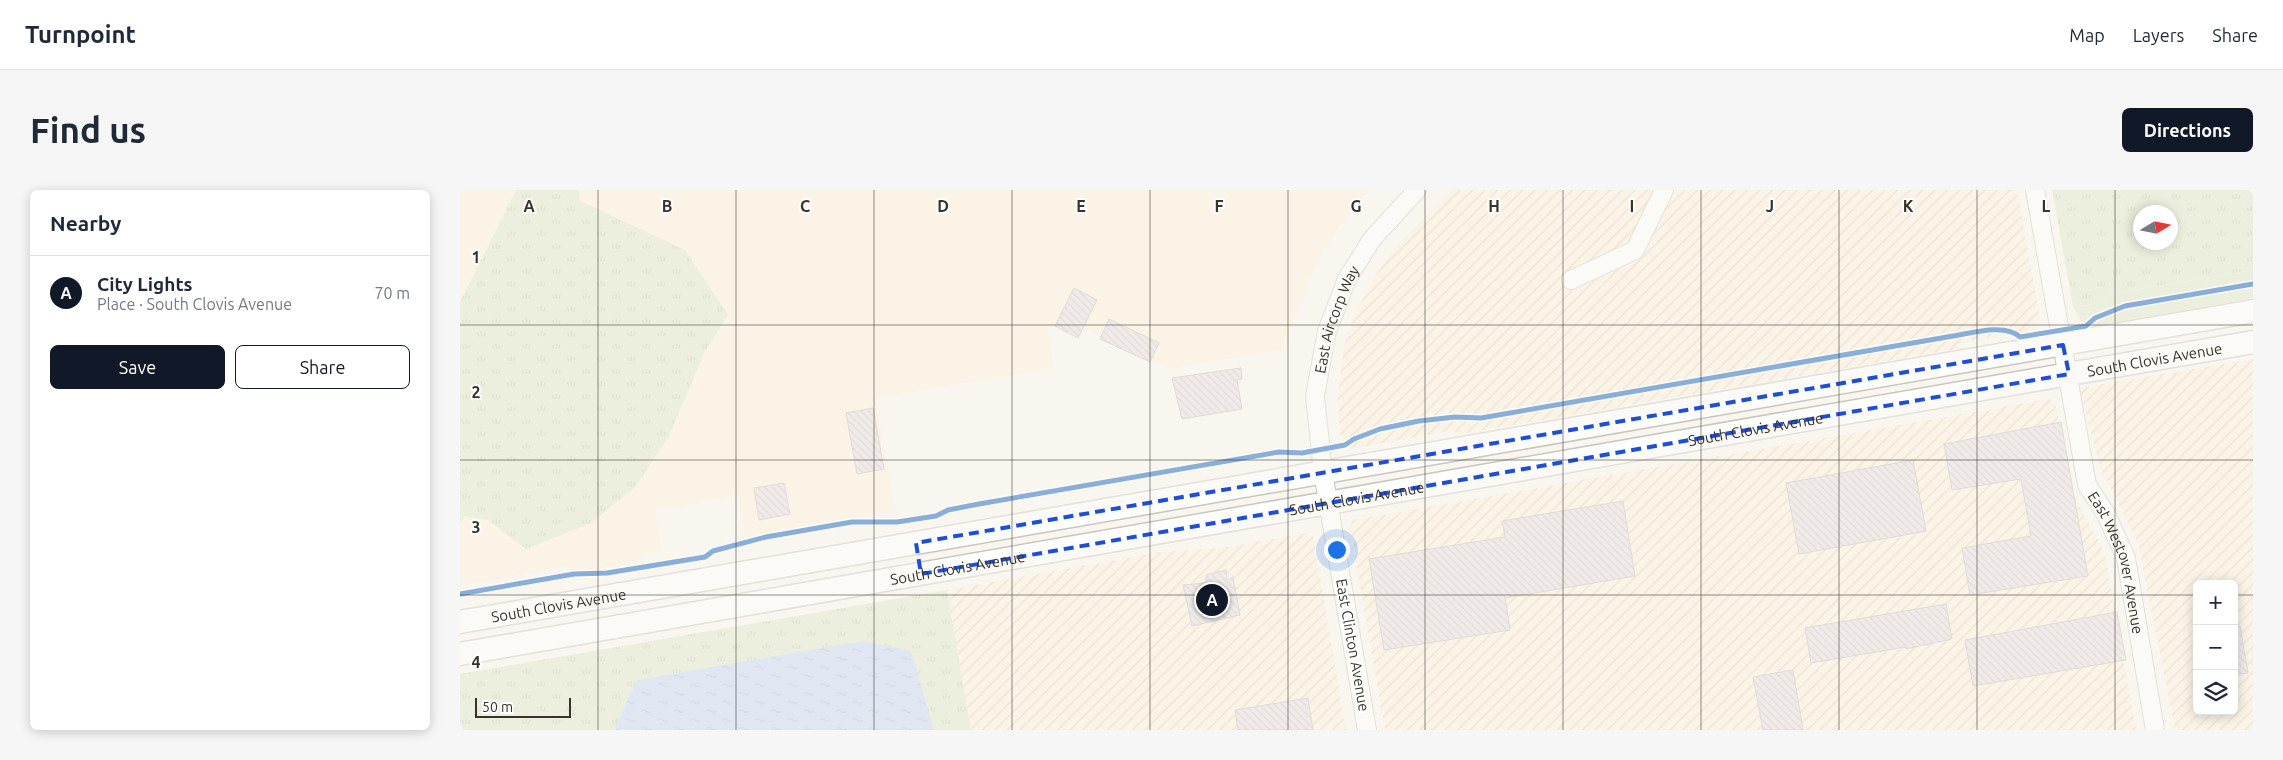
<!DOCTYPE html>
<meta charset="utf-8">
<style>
body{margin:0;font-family:Ubuntu,sans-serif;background:#f6f6f7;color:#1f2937}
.controls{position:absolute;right:15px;bottom:15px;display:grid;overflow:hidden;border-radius:8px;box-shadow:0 2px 12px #0003}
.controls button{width:45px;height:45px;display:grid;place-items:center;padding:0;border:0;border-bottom:1px solid #e0e1e3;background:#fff;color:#1f2937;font:25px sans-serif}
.compass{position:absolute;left:1673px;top:15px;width:45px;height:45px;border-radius:50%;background:#fff;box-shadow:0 2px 12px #0003;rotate:80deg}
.scale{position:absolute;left:15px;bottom:12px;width:96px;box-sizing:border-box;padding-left:5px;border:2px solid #383328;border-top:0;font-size:14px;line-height:18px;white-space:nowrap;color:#383328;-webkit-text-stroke:4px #fff;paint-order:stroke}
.you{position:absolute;left:876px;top:359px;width:18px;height:18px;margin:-12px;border:4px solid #fff;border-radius:50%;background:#1a73e8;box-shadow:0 0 0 8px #1a73e833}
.badge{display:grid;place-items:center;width:32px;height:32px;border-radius:50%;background:#111827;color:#fff;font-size:16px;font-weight:700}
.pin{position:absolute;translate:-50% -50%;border:2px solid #fff;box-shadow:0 1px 5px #0006}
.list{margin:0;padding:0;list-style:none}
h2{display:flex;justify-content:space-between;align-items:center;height:65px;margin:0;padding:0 20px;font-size:21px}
h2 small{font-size:16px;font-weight:400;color:#747a83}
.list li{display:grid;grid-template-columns:32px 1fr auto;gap:15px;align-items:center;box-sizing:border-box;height:75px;padding:0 20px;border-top:1px solid #e0e1e3}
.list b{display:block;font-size:19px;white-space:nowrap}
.list p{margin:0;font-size:16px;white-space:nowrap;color:#747a83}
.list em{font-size:16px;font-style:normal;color:#747a83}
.actions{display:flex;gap:10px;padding:15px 20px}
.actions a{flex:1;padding:11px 0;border:1px solid #111827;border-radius:8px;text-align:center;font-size:18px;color:#111827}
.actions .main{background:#111827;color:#fff}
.icon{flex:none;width:28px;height:28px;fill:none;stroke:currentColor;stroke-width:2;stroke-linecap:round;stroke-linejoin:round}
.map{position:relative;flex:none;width:1793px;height:540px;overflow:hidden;border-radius:8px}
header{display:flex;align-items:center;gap:30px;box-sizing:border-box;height:70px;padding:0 25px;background:#fff;border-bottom:1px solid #e0e1e3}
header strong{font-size:24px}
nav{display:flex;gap:28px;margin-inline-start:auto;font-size:18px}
.intro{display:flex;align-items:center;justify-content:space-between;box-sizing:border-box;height:120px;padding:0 30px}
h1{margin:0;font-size:35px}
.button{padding:12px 22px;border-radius:8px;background:#111827;color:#fff;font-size:18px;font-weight:700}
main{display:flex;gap:30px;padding:0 30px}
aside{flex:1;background:#fff;border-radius:8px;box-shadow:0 2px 12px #0003}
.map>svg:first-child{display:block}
.industrial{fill:url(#industrial-furrows);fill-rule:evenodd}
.built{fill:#fbf0d9}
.grass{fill:url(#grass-tufts);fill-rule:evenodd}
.park{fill:#dce7c6}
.water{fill:url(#water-ripples)}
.building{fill:url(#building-back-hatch);stroke:#c0bab9}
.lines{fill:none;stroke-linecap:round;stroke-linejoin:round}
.minor-casing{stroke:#cac6be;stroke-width:20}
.major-casing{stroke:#cac6be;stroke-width:25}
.minor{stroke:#fefefd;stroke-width:18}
.major{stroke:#fefefd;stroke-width:22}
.cycleway-casing{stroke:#fff;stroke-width:8}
.cycleway{stroke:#0057b8;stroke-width:5}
.marked{fill:none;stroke:#1d4ed8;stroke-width:4;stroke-dasharray:10 6;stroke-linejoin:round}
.grid{fill:none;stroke:#383328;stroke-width:1;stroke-opacity:0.55}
.labels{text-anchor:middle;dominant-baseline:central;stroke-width:4;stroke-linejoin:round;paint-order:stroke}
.street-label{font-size:15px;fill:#383328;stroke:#fff}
.grid-label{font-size:16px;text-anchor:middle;font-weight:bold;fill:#383328;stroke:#fff;stroke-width:4;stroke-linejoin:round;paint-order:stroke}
</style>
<header>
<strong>Turnpoint</strong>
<nav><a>Map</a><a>Layers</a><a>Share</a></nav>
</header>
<div class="intro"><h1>Find us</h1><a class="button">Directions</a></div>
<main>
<aside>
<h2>Nearby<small></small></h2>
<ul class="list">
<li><span class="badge">A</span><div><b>City Lights</b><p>Place · South Clovis Avenue</p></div><em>70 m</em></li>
</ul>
<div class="actions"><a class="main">Save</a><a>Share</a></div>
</aside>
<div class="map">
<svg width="1793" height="540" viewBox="0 0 1793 540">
<defs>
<pattern id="industrial-furrows" width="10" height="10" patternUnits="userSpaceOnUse" patternTransform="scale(1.25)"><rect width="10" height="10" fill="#fbf0d9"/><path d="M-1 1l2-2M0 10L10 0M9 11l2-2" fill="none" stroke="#d8ceba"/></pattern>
<pattern id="grass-tufts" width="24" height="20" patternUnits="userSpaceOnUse" patternTransform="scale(1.25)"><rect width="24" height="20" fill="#dce7c6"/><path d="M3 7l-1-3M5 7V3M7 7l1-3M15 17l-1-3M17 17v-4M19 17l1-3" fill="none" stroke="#bec7aa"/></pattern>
<pattern id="water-ripples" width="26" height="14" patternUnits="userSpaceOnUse" patternTransform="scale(1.25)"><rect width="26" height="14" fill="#c2d5f5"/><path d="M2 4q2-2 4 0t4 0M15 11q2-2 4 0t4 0" fill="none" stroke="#a7b7d2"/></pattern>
<pattern id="building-back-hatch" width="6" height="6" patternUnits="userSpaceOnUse" patternTransform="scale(1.25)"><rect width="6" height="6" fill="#e5dedd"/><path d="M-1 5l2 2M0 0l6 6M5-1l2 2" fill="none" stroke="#c5bfbe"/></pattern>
</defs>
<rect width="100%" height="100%" fill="#f9f6f0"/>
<path class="industrial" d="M991,0H1557L1580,128L1573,139L1505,152L1496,159L1001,244L988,241L891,259L881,250L878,212L879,192L884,156L896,121L920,78L934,59Z
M1793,169V540H1715L1678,353L1640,277L1619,198ZM1737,394H1774V521H1737Z
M1590,209L1596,216L1612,299L1621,320L1641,355L1646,370L1676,540H925L890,338L893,330Z
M848,343L853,346L886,540H511L487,400L702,362L761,358Z"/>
<path class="built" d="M0,0H910L881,34L856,73L833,134L826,159L710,179L606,130L587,138L594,178L416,208L435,321L285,347L278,305L195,321L202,361L183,365L178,371L131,380L104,377L0,396Z"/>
<path class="grass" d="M56,0H119L120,11L225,60L268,125L244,163L209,246L176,296L131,333L66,359L28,330L4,326L0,333V112Z
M1592,0H1793V80L1655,103L1633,114L1613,117ZM1680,22H1710V52H1680Z
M487,400L511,540H0V484Z"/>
<path class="park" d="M1793,80V108L1634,136L1622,133L1613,117L1633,114L1655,103Z"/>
<path class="water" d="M403,451L451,461L474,540H156L155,536L177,490Z"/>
<path class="building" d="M614,98L637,110L618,148L595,136Z
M649,129L699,153L690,172L640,149Z
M781,178L782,189L777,190L782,219L722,229L712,188Z
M413,218L424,279L397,284L386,223Z
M1601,232L1628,386L1510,405L1502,358L1571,346L1561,289L1492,300L1484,254Z
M1453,270L1466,341L1339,364L1326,293Z
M324,293L330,324L299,330L294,298Z
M1163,311L1175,386L1045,408L1050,440L924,460L909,369L1045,347L1042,331Z
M766,380L767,390L773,387L780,425L732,436L723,395L746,393V385Z
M1486,414L1492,449L1446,459L1445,457L1351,473L1345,438Z
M1657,422L1666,470L1513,496L1505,450Z
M1780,436L1788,483L1774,485V437Z
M1333,480L1343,540H1303L1293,487Z
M848,508L853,540H778L775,520Z"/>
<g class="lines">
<defs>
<g id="minor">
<path id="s1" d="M1575,0L1627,295L1646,324L1666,368L1695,540"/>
<path d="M1111,90L1175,60L1204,0"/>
<path id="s2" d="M907,540L863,282L855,206L867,141L887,89L912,49L957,0"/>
</g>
<g id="major">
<path id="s3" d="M0,432L1793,121"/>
<path id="s4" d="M0,464L1793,152"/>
</g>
</defs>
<use href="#minor" class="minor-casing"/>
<use href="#major" class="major-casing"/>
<use href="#minor" class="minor"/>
<use href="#major" class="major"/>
<defs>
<path id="cycleway" d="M0,404L114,384L147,383L245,367L253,361L306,347L392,332H437L476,326L488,320L519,314L819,262L842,263L885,255L894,249L920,239L959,231L995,227L1021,228L1493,146C1512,143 1545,133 1560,147L1626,136L1635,128L1665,116L1793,94"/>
</defs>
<use href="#cycleway" class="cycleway-casing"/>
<use href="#cycleway" class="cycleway"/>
</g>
<path d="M0 0H1793V540H0ZM1603,155L1609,184L461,384L456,353Z" fill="#f9f6f0" fill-opacity=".55" fill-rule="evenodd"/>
<path class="marked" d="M1603,155L1609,184L461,384L456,353Z"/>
<path class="grid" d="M138,0V540M276,0V540M414,0V540M552,0V540M690,0V540M828,0V540M965,0V540M1103,0V540M1241,0V540M1379,0V540M1517,0V540M1655,0V540M0,135H1793M0,270H1793M0,405H1737M1774,405H1793"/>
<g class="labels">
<g class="street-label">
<text stroke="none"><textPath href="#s2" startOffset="418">East Aircorp Way</textPath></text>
<text stroke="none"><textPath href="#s4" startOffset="1720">South Clovis Avenue</textPath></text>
<text stroke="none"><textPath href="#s4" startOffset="1315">South Clovis Avenue</textPath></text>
<text stroke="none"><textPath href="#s4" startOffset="910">South Clovis Avenue</textPath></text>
<text stroke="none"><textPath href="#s1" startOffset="384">East Westover Avenue</textPath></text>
<text stroke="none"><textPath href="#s4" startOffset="505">South Clovis Avenue</textPath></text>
<text stroke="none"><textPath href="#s3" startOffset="100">South Clovis Avenue</textPath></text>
<text transform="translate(893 455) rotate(80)">East Clinton Avenue</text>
</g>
</g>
<g class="grid-label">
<text x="69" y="22">A</text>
<text x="207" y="22">B</text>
<text x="345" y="22">C</text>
<text x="483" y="22">D</text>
<text x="621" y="22">E</text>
<text x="759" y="22">F</text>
<text x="896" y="22">G</text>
<text x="1034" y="22">H</text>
<text x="1172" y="22">I</text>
<text x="1310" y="22">J</text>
<text x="1448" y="22">K</text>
<text x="1586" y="22">L</text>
<text x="16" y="73">1</text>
<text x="16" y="208">2</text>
<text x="16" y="343">3</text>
<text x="16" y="478">4</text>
</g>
</svg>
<div class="controls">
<button>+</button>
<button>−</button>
<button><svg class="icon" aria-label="layers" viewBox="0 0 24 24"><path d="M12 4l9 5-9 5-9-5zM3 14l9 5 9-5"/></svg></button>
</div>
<svg class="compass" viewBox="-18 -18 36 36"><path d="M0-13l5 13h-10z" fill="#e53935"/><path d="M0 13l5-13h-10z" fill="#747a83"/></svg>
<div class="scale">50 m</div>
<div class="you"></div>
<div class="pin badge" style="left:752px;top:410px">A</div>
</div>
</main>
